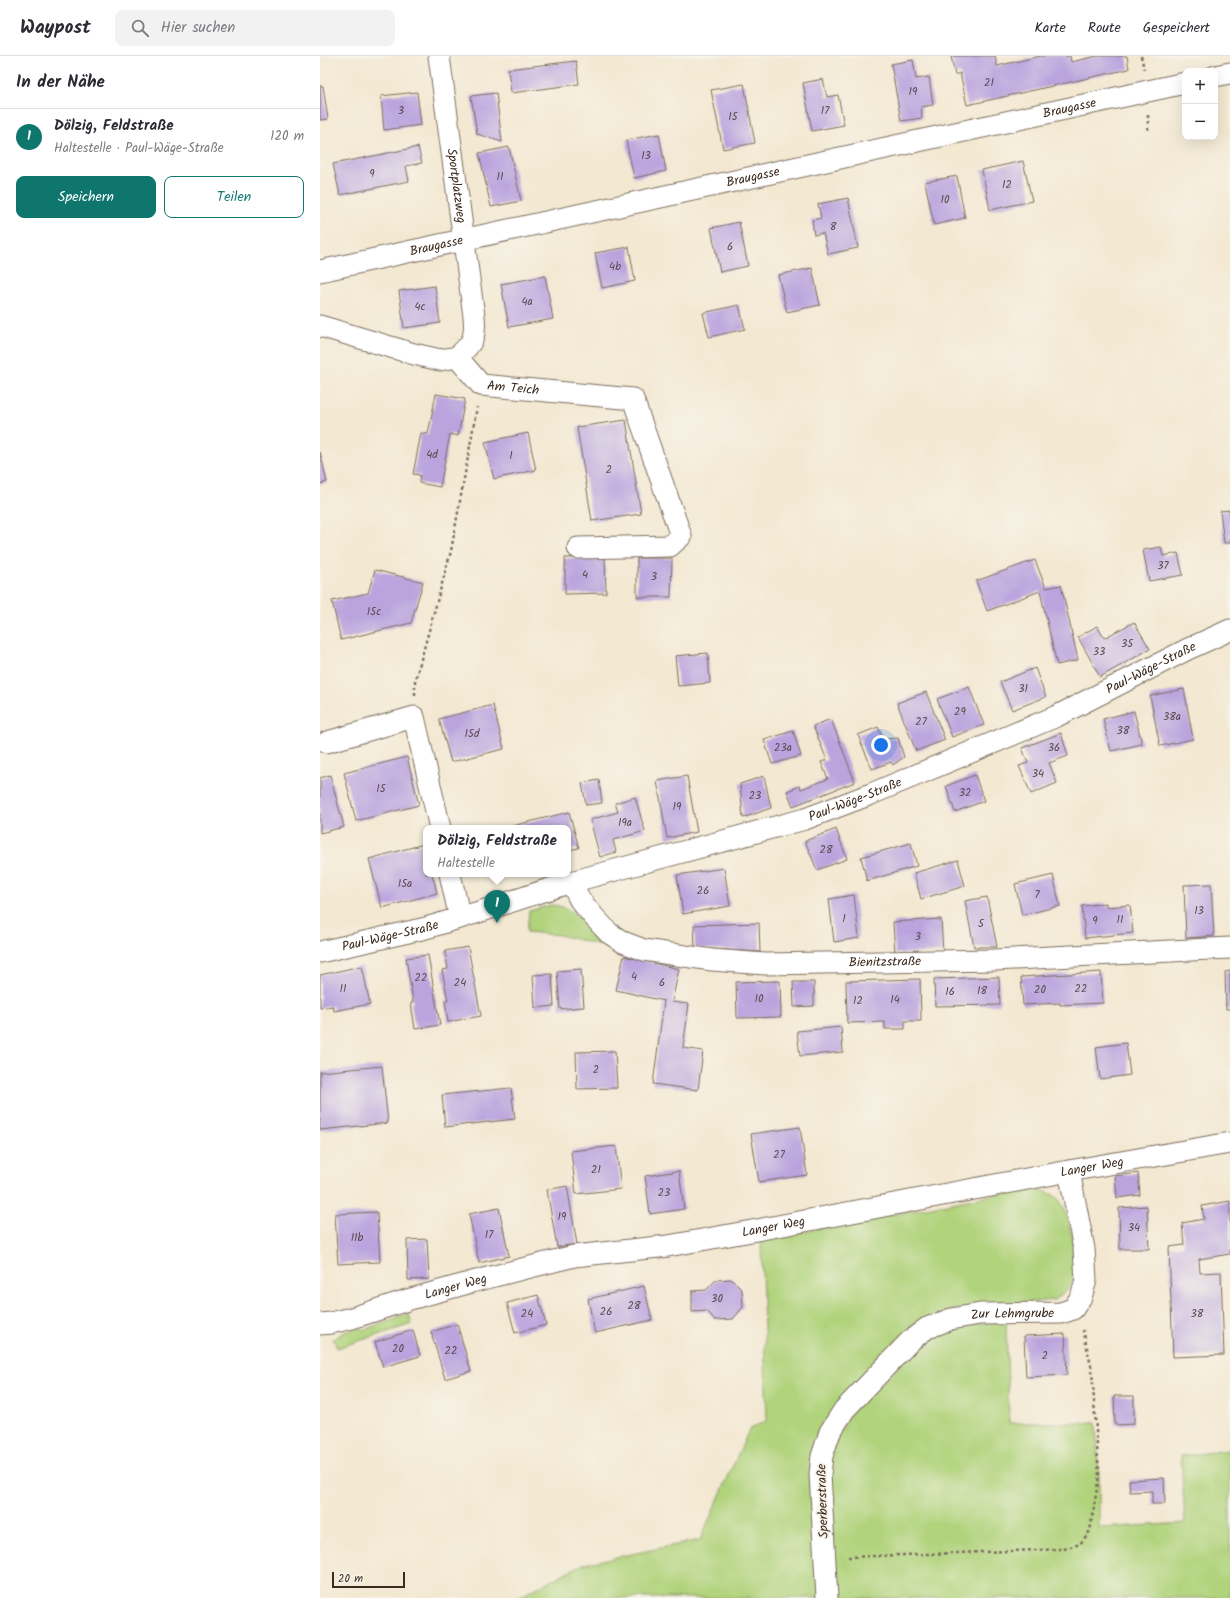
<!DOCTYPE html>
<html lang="de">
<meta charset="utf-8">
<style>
body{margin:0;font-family:Kalam,sans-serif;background:#f2f2f3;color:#2b2b33}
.controls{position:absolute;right:12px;top:12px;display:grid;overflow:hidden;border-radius:8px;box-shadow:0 4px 16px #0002}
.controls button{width:36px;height:36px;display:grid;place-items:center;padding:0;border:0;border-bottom:1px solid #e1e1e2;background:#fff;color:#2b2b33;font:20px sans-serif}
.scale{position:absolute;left:12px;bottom:10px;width:73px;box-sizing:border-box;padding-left:4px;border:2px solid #3b2a1e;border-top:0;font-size:11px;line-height:14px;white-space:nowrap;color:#3b2a1e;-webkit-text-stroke:3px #f7f3e8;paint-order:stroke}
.you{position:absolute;left:561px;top:689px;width:14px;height:14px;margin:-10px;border:3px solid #fff;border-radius:50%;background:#1a73e8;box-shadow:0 0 0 6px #1a73e833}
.badge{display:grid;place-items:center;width:26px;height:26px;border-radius:50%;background:#0f766e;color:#fff;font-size:13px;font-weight:700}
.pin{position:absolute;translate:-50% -33px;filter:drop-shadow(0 1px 2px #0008)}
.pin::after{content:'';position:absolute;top:21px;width:14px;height:12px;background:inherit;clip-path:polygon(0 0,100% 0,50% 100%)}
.popup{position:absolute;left:103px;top:769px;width:148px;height:52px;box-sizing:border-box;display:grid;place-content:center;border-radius:8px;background:#fff;filter:drop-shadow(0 1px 3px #0005);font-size:13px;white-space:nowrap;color:#7c7c81}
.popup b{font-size:15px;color:#2b2b33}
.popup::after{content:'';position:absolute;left:50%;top:100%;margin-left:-8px;border:8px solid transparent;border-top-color:#fff}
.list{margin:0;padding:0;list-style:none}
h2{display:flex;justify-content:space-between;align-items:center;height:52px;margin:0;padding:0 16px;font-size:17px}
h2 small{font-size:13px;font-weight:400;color:#7c7c81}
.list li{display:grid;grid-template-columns:26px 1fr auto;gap:12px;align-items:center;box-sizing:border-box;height:56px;padding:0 16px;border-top:1px solid #e1e1e2}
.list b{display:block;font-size:15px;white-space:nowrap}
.list p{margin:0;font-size:13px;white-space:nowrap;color:#7c7c81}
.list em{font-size:13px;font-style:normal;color:#7c7c81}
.actions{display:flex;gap:8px;padding:12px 16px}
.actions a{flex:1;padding:9px 0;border:1px solid #0f766e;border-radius:8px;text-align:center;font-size:14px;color:#0f766e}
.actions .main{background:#0f766e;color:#fff}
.icon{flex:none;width:22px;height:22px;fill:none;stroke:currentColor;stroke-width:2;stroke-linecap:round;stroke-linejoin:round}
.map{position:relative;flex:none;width:910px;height:1542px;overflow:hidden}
header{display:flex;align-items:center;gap:24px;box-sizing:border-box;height:56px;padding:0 20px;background:#fff;border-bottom:1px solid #e1e1e2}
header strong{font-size:19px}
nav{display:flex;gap:22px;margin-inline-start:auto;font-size:14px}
.search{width:280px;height:36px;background:#f2f2f3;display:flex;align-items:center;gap:10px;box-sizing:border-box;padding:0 14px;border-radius:8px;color:#7c7c81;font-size:15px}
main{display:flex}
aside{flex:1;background:#fff}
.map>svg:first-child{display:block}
.green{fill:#b0d37c;stroke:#767e4d}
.building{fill:#b9a4de}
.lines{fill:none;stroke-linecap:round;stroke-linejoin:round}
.street-casing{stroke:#7b6c5d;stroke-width:23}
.path{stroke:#7b6c5d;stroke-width:2.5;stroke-dasharray:3 3;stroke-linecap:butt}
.street{stroke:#fff;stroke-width:21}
.labels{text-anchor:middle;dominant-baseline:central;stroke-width:3.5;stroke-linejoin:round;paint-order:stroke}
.number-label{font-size:11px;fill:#5a484e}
.street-label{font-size:13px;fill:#3b2a1e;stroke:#f7f3e8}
</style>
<header>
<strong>Waypost</strong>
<div class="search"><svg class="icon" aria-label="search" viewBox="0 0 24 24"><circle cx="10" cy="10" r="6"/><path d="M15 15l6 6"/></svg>Hier suchen</div>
<nav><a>Karte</a><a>Route</a><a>Gespeichert</a></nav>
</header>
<main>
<aside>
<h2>In der Nähe<small></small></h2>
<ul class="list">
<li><span class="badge">1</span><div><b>Dölzig, Feldstraße</b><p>Haltestelle · Paul-Wäge-Straße</p></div><em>120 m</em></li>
</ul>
<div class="actions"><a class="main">Speichern</a><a>Teilen</a></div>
</aside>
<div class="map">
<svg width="910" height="1542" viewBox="0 0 910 1542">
<rect width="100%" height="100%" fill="#f7f3e8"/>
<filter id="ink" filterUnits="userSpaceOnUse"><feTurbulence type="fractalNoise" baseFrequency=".025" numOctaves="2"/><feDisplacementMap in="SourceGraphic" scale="8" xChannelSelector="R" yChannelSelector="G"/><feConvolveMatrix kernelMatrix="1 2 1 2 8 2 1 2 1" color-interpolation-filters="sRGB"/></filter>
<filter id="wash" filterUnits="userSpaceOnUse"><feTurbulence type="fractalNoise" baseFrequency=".012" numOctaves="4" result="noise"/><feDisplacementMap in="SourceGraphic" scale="16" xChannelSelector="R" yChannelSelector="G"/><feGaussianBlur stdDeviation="0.9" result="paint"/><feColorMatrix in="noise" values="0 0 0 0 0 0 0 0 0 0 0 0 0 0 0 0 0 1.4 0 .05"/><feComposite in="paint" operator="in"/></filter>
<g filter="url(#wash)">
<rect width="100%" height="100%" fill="#f3e8d1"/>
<path class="green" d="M231,849C253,849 268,871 282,885L280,889L239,879L207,876L209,855Z
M699,1134C713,1134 729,1132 739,1144C750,1156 757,1205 754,1221C752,1231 741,1239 734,1244L630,1254L510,1358L500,1542H197L263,1508L380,1484L429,1374L447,1364L441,1184Z
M89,1258L92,1268L17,1292L13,1283L25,1276L38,1271L43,1274Z
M686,1265L689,1367H776L779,1420V1472L865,1467L861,1400L910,1394V1542H516L509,1401L528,1360L612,1277L646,1269Z"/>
<g id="blocks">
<path class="building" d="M631,0H675L677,10L721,0H750L751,6L777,0H807L809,13L647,49L640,17L635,19Z
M593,4L596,23L609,21L613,49L601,51L602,62L581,65L571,8Z
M256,5L259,28L191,37L188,13Z
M503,23L507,41L518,39L524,69L492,75L483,27Z
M424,28L435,87L403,93L391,34Z
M0,30H3L8,63L0,64Z
M97,36L101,69L64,74L61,40Z
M176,37L182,86L157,78L151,40Z
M339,78L346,115L314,122L306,84Z
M98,91L102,107L86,110L89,125L20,139L13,108Z
M189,91L201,145L171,151L159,97Z
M703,105L712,145L670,154L662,114Z
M637,120L645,162L614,169L605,126Z
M528,142L538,192L508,198L503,177L494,179L492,164L501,162L498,148Z
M419,166L428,210L400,216L391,172Z
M309,191L315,225L282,232L275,197Z
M492,212L500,249L467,256L458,219Z
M225,220L233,263L189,271L181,228Z
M115,230L120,267L84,272L79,235Z
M419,249L425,273L389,281L383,257Z
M116,338L145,343L138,380L130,378L120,431L99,427L100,419L93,418L101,377L108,378Z
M306,364L321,458L272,465L257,371Z
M208,377L216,414L174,423L165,386Z
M0,396L7,426L0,428Z
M910,454V487H904L900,455Z
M841,491L843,500L858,497L863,519L829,525L823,494Z
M285,501L286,537L245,538V502Z
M317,502H352L351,541H317Z
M715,504L726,532L741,529L758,604L737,609L720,535L667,555L656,525Z
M55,514L103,526L91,567L21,584L12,545L48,537Z
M814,566L830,593L780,621L758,581L777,570L784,582Z
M388,597L390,627L358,630L355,600Z
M715,612L726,641L692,654L680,626Z
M649,631L664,669L632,681L617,643Z
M864,633L873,683L840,690L830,640Z
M606,636L625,684L596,695L577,647Z
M173,649L184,693L131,706L119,663Z
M814,655L822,688L791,695L783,663Z
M511,663L535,726L473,750L467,735L480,730L481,733L508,723L501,706L507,704L493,670Z
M558,671L563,683L578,682L584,701L573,709L571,706L552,713L538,679Z
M473,675L481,700L452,708L444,684Z
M741,677L748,700L729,707L737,727L711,738L699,710L708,707L702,692Z
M87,701L99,749L36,765L24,717Z
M10,719L24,771L0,777V722Z
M655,719L664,745L635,756L626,730Z
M367,720L377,776L347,782L337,725Z
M444,720L451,752L423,762L420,728Z
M279,724L282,747L266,749L262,727Z
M315,741L325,775L293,784L296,796L280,801L270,764L298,756L295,747Z
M249,756L259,792L248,794V772H193L192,770Z
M516,773L527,803L497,814L485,785Z
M591,787L597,810L547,825L541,801Z
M104,788L106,795V818H112L117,837L62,852L49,803Z
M638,804L645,830L601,843L594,817Z
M404,812L410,850L363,858L357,819Z
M733,819L740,850L702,859L695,828Z
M891,828L894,880L866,882L864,829Z
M534,839L539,882L514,886L509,843Z
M667,841L677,891H654L645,845Z
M786,847V851L810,849L813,877L765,882L762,850Z
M621,863L623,896L575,898L573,866Z
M439,867L440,896L375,892L374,869Z
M148,891L161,960L128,966L125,945H128L122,914L128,913L125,895Z
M108,899L120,969L95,973L91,947L93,946L86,902Z
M304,900L359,913L352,946L369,948L363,992L383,995L378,1034L333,1028L344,945L296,934Z
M42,910L50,948L14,955L13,950L0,952V919Z
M261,913L264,951L240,953L237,915Z
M910,915V953H906L905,916Z
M781,916L783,947L740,949V947L703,949L701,921Z
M232,918L234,950L215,952L213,919Z
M679,921L680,949L615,950L614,923Z
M600,923L601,965H585V973H565V966L527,967L526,925Z
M460,925L461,961L417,962L416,926Z
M473,926H494V950L474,951Z
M521,971L523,996L480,1000L477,975Z
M806,987L810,1019L780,1023L776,991Z
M295,995L297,1032L257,1033L256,996Z
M62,1010L68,1067L0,1074V1016Z
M191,1032L195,1063L125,1071L122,1039Z
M480,1071L487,1119L439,1126L431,1078Z
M296,1090L301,1133L256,1138L251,1095Z
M359,1115L364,1153L330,1158L325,1120Z
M818,1117L820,1139L797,1142L795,1120Z
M247,1130L257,1188L237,1191L227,1134Z
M910,1145V1198L879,1203L880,1217L901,1216L904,1299L853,1301L849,1191L864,1189L862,1167L884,1163L882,1150Z
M827,1150L829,1193H800L799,1152Z
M179,1152L189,1200L159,1207L149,1158Z
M57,1156L60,1206L18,1208L15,1158Z
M107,1183L109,1223L88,1224L87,1184Z
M411,1223L422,1234L423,1251L413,1263L395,1264L387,1255L372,1256V1235L386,1234L396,1224Z
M324,1230L332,1264L275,1277L268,1243Z
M218,1239L226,1269L195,1277L187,1247Z
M137,1268L151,1315L125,1323L111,1276Z
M93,1274L100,1300L63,1311L55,1286Z
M745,1278L747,1319L706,1321L704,1280Z
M794,1340H814V1368L795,1369Z
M844,1422L845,1448H832V1435L810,1436L809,1424Z"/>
</g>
</g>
<g filter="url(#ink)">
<use href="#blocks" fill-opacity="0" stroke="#7b6c5d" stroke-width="1"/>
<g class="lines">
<defs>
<g id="street">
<path id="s1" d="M119,0L154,260C156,282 153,287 137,301"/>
<path d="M895,20L910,17"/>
<path id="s2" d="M0,215L865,27"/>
<path d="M0,270L94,298L120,304L137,301"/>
<path id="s3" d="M137,301L161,329L313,343L361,480L350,490L258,492"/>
<path d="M7,686L94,661L120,772"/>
<path d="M130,818L140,862"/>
<path id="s4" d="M251,826L260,844L274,861L289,877L303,886L324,894L392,904L445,908L674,904L910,892"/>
<path id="s5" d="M0,896L106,872L159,856L251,826L485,763L551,738L737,660L868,593L910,574"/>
<path id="s6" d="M0,1268L11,1267L32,1262L87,1244L163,1223L254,1200L348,1190L437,1174L749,1115L910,1087"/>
<path id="s7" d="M507,1542L500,1418L502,1400L510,1376L524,1354L590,1285L607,1272L631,1263L660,1258L741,1257L753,1253L761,1241L766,1224L764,1193L749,1115"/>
</g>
</defs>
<use href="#street" class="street-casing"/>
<path class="path" d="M821,0L824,13
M828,74V58
M95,639V625L131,495L157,351
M528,1501L744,1493L760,1488L770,1475L779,1420L772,1314L763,1274"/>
<use href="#street" class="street"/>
</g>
</g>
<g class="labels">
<g class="number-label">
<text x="669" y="27">21</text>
<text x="593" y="36">19</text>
<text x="81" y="55">3</text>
<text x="505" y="55">17</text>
<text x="413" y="61">15</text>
<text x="326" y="100">13</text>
<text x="52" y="118">9</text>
<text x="180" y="121">11</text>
<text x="687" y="129">12</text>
<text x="625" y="144">10</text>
<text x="513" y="171">8</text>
<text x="410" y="191">6</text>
<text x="295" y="211">4b</text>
<text x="207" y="246">4a</text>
<text x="100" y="251">4c</text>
<text x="112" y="399">4d</text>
<text x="191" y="400">1</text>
<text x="289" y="414">2</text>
<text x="843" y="510">37</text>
<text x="265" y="519">4</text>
<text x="334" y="521">3</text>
<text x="54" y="556">15c</text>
<text x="807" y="588">35</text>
<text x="779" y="596">33</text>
<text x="703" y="633">31</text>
<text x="640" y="656">29</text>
<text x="852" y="661">38a</text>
<text x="601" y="666">27</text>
<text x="803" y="675">38</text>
<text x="152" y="678">15d</text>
<text x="463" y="692">23a</text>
<text x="734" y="692">36</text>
<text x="718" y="718">34</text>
<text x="61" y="733">15</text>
<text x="645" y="737">32</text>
<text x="435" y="740">23</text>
<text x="357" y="751">19</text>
<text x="305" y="767">19a</text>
<text x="506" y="794">28</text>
<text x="85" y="828">15a</text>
<text x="383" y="835">26</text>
<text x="717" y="839">7</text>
<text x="879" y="855">13</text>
<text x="524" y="863">1</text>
<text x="800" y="864">11</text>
<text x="775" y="865">9</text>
<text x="661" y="868">5</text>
<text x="598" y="881">3</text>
<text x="314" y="921">4</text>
<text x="101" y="922">22</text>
<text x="140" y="927">24</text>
<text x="342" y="927">6</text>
<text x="23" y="933">11</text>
<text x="761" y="933">22</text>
<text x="720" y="934">20</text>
<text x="662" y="935">18</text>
<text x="630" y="936">16</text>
<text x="439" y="943">10</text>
<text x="575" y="944">14</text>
<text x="538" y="945">12</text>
<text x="276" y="1014">2</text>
<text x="459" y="1099">27</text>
<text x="276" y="1114">21</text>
<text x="344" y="1137">23</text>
<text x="242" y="1161">19</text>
<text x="814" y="1172">34</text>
<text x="169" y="1179">17</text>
<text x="37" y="1182">11b</text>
<text x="397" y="1243">30</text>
<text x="314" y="1250">28</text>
<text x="286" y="1256">26</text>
<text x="207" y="1258">24</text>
<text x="877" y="1258">38</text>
<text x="78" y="1293">20</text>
<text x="131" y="1295">22</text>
<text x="725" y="1300">2</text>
</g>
<g class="street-label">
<text stroke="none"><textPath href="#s2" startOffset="767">Braugasse</textPath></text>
<text stroke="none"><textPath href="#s2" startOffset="443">Braugasse</textPath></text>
<text stroke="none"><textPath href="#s1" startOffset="131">Sportplatzweg</textPath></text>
<text stroke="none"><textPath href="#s2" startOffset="119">Braugasse</textPath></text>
<text stroke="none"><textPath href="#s3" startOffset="69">Am Teich</textPath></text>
<text stroke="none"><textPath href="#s5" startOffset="881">Paul-Wäge-Straße</textPath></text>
<text stroke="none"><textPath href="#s5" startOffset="557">Paul-Wäge-Straße</textPath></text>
<text stroke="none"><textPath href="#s5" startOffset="72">Paul-Wäge-Straße</textPath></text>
<text stroke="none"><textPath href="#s4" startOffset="345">Bienitzstraße</textPath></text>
<text stroke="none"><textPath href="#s6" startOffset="789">Langer Weg</textPath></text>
<text stroke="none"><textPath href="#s6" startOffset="465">Langer Weg</textPath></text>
<text stroke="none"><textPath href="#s6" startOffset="141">Langer Weg</textPath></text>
<text stroke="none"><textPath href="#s7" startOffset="398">Zur Lehmgrube</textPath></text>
<text transform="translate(503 1445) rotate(-92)">Sperberstraße</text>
</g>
</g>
</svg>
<div class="controls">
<button>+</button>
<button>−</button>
</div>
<div class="scale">20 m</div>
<div class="you"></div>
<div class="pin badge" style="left:177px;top:867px">1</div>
<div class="popup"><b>Dölzig, Feldstraße</b>Haltestelle</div>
</div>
</main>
